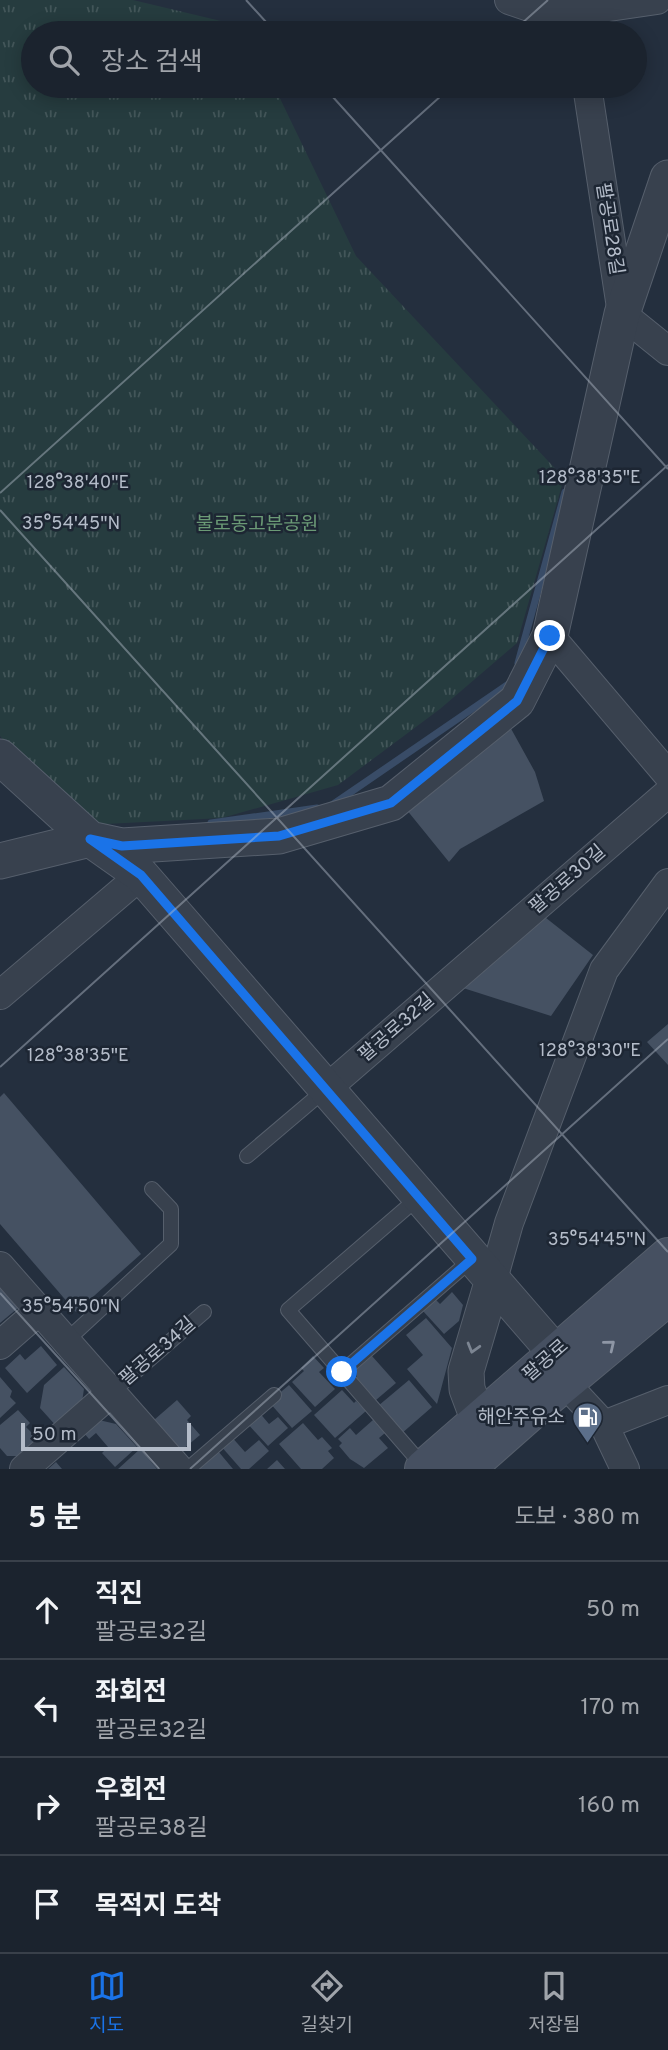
<!DOCTYPE html>
<html lang="ko">
<meta charset="utf-8">
<style>
body{margin:0;font-family:Overpass,"Noto Sans KR",sans-serif;background:#242b36;color:#f1f3f6}
.scale{position:absolute;left:21px;bottom:18px;width:170px;box-sizing:border-box;padding-left:7px;border:4px solid #b4bcc9;border-top:0;font-size:19px;line-height:24px;white-space:nowrap;color:#b4bcc9;-webkit-text-stroke:5px #1d2633;paint-order:stroke}
.stop{position:absolute;width:21px;height:21px;margin:-16px;border:5px solid #1a73e8;border-radius:50%;background:#fff}
.stop.end{background:#1a73e8;border-color:#fff;box-shadow:0 2px 7px #0008}
.list{margin:0;padding:0;list-style:none}
h2{display:flex;justify-content:space-between;align-items:center;height:91px;margin:0;padding:0 28px;font-size:30px}
h2 small{font-size:23px;font-weight:400;color:#a0a4aa}
.list li{display:grid;grid-template-columns:46px 1fr auto;gap:21px;align-items:center;box-sizing:border-box;height:98px;padding:0 28px;border-top:2px solid #39404a}
.list b{display:block;font-size:26px;white-space:nowrap}
.list p{margin:0;font-size:23px;white-space:nowrap;color:#a0a4aa}
.list em{font-size:23px;font-style:normal;color:#a0a4aa}
.icon{flex:none;width:38px;height:38px;fill:none;stroke:currentColor;stroke-width:2;stroke-linecap:round;stroke-linejoin:round}
.map{position:relative;flex:none;width:668px;height:1469px;overflow:hidden}
.search{position:absolute;background:#1b232e;box-shadow:0 4px 18px #0003;left:21px;right:21px;top:21px;height:77px;display:flex;align-items:center;gap:18px;box-sizing:border-box;padding:0 24px;border-radius:38px;color:#a0a4aa;font-size:26px}
.sheet{height:483px;background:#1b232e}
nav{display:flex;justify-content:space-around;align-items:center;box-sizing:border-box;height:98px;border-top:2px solid #39404a;background:#1b232e;font-size:19px;color:#a0a4aa}
nav a{display:grid;justify-items:center;gap:4px}
nav .on{color:#1a73e8}
.map>svg:first-child{display:block}
.park{fill:url(#park-tufts)}
.lines{fill:none;stroke-linecap:round;stroke-linejoin:round}
.stream{stroke:#394c67;stroke-width:7}
.building{fill:#455162}
.service-casing{stroke:#565f6c;stroke-width:16}
.minor-casing{stroke:#565f6c;stroke-width:30}
.tertiary-casing{stroke:#565f6c;stroke-width:37}
.secondary-casing{stroke:#565f6c;stroke-width:40}
.service{stroke:#38414e;stroke-width:14}
.minor{stroke:#38414e;stroke-width:28}
.tertiary{stroke:#38414e;stroke-width:35}
.secondary{stroke:#465061;stroke-width:38}
.oneway{stroke:#8e96a5}
.oneway2{stroke:#7c8592}
.route{stroke:#1a73e8;stroke-width:9}
.ticks{fill:none;stroke:#b4bcc9;stroke-width:2;stroke-opacity:0.45}
.labels{text-anchor:middle;dominant-baseline:central;stroke-width:5;stroke-linejoin:round;paint-order:stroke}
.street-label{font-size:19px;fill:#b4bcc9;stroke:#1d2633}
.park-label{font-size:19px;fill:#6b9a76;stroke:#1d2633}
.poi-label{font-size:19px;fill:#b4bcc9;stroke:#1d2633;text-anchor:end}
.ticks-label{font-size:18px;text-anchor:middle;fill:#b4bcc9;stroke:#1d2633;stroke-width:5;stroke-linejoin:round;paint-order:stroke}
</style>
<div class="map">
<svg width="668" height="1469" viewBox="0 0 668 1469">
<defs>
<pattern id="park-tufts" width="24" height="20" patternUnits="userSpaceOnUse" patternTransform="scale(1.75)"><rect width="24" height="20" fill="#263c3f"/><path d="M3 7l-1-3M5 7V3M7 7l1-3M15 17l-1-3M17 17v-4M19 17l1-3" fill="none" stroke="#435659"/></pattern>
</defs>
<rect width="100%" height="100%" fill="#242f3e"/>
<path class="park" d="M0,0H133L246,27L249,33H33V86H274L356,256L564,478L517,643L440,709L338,785L222,818L67,826L0,736Z"/>
<g class="lines">
<path class="stream" d="M518,663L565,492
M332,805L513,681
M211,823L317,808"/>
</g>
<path class="building" d="M509,725L535,772L544,801L460,849L449,862L406,809L420,796L474,759Z
M541,914L593,955L551,1016L460,987Z
M668,1024V1065L647,1042Z
M4,1093L141,1254L76,1312L0,1224V1097Z
M0,1287L18,1308L0,1323Z
M452,1292L463,1305L459,1321L444,1334L423,1311L436,1300L440,1304Z
M426,1318L452,1348L437,1404L407,1369L423,1355L406,1335Z
M41,1346L57,1365L27,1393L5,1368L20,1354L25,1360Z
M313,1356L324,1368L319,1372L335,1389L315,1407L292,1382L304,1371L301,1368Z
M372,1356L396,1383L376,1400L357,1378V1369Z
M64,1367L84,1389L81,1408L58,1428L40,1408L44,1385Z
M0,1377L12,1391L10,1397L16,1403L0,1418Z
M409,1380L432,1407L401,1434L378,1406Z
M289,1385L312,1411L292,1428L269,1402Z
M342,1390L354,1403L356,1401L366,1411L335,1438L314,1415Z
M177,1400L191,1416L187,1420L200,1435L181,1451L154,1420Z
M18,1410L30,1423L26,1427L32,1433L36,1430L44,1439L24,1456H7L0,1448V1425Z
M258,1411L269,1424L278,1417L288,1428L268,1446L246,1422Z
M99,1420L116,1424L137,1447L115,1467L102,1453L108,1447L96,1433L89,1439L84,1433Z
M373,1420L385,1433L379,1438L388,1448L364,1468L350,1459L339,1446L342,1443L338,1439L350,1428L356,1435Z
M303,1423L318,1440L322,1437L332,1448L328,1451L334,1458L322,1469H301L279,1444Z
M230,1435L245,1452L259,1440L269,1451L249,1469H241L220,1445Z
M140,1449L157,1469H118Z
M218,1451L233,1469H193Z
M277,1460L285,1469H267Z
M56,1462L62,1469H48Z"/>
<g class="lines">
<defs>
<path id="service" d="M247,1156L326,1089
M419,1197L288,1310L424,1467
M66,1341L171,1244V1209L152,1189
M342,1372L472,1259
M112,1392L204,1312
M188,1469L274,1395"/>
<path id="minor" d="M509,0L544,12H575L657,0
M587,86L622,314L668,351
M550,636L668,775
M0,995L141,875
M326,1089L668,793
M0,1266L179,1469
M492,1283L509,1223L604,970L668,883
M0,1345L39,1311
M564,1382L604,1425L668,1400
M604,1425L625,1469
M24,1469L112,1392"/>
<path id="tertiary" d="M0,757L90,839L141,875L574,1374
M0,861L90,839L122,846L279,836L391,803L517,701L550,636L622,314L668,178
M479,1421L467,1389L466,1371L492,1283"/>
<path id="secondary" d="M424,1469L668,1257
M465,1469L542,1401L668,1296"/>
</defs>
<use href="#service" class="service-casing"/>
<use href="#minor" class="minor-casing"/>
<use href="#tertiary" class="tertiary-casing"/>
<use href="#secondary" class="secondary-casing"/>
<use href="#service" class="service"/>
<use href="#minor" class="minor"/>
<use href="#tertiary" class="tertiary"/>
<use href="#secondary" class="secondary"/>
</g>
<defs><path id="oneway-chevron" d="M-2-3.5L2.5 0L-2 3.5" fill="none" stroke-width="1.6" stroke-linecap="round" stroke-linejoin="round" transform="scale(1.75)"/></defs>
<use class="oneway" href="#oneway-chevron" transform="translate(610 1345) rotate(-39)"/>
<use class="oneway2" href="#oneway-chevron" transform="translate(473 1348) rotate(106)"/>
<g class="lines">
<path class="route" d="M342,1372L472,1259L141,875L90,839L122,846L279,836L391,803L517,701L550,636"/>
</g>
<path class="ticks" d="M246,0L276,33M511,33L548,0M323,86L668,469M0,493L452,86M0,510L668,1252M0,1067L668,465M0,1293L159,1469M190,1469L668,1039"/>
<defs>
<symbol id="fuel-pin" viewBox="-11 -11 22 30"><path d="M0 17L-7.5 6A9.5 9.5 0 1 1 7.5 6Z" fill="#5c6f8a" stroke="#1d2633"/><path d="M-5.5-6h7V0h2V4h1.3V-2.5L3-4.5l.8-.8L6-3V5H2.5V1h-1V6h-7ZM-4.2-4.7v3.2H.2V-4.7Z" fill="#fff"/></symbol>
</defs>
<g fill-rule="evenodd">
<use href="#fuel-pin" x="570" y="1400" width="35" height="47"/>
</g>
<g class="labels">
<g class="street-label">
<text transform="translate(609 229) rotate(81)">팔공로28길</text>
<text transform="translate(568 880) rotate(-41)">팔공로30길</text>
<text transform="translate(397 1028) rotate(-41)">팔공로32길</text>
<text transform="translate(158 1352) rotate(-41)">팔공로34길</text>
<text transform="translate(546 1361) rotate(-41)">팔공로</text>
</g>
<g class="park-label">
<text x="257" y="525">불로동고분공원</text>
</g>
<g class="poi-label">
<text x="565" y="1418">해안주유소</text>
</g>
</g>
<g class="ticks-label">
<text x="590" y="483">128°38'35"E</text>
<text x="78" y="488">128°38'40"E</text>
<text x="71" y="529">35°54'45"N</text>
<text x="590" y="1056">128°38'30"E</text>
<text x="78" y="1061">128°38'35"E</text>
<text x="597" y="1245">35°54'45"N</text>
<text x="71" y="1312">35°54'50"N</text>
</g>
</svg>
<div class="scale">50 m</div>
<div class="stop" style="left:342px;top:1372px"></div>
<div class="stop end" style="left:550px;top:636px"></div>
<div class="search"><svg class="icon" aria-label="search" viewBox="0 0 24 24"><circle cx="10" cy="10" r="6"/><path d="M15 15l6 6"/></svg>장소 검색</div>
</div>
<section class="sheet">
<h2>5 분<small>도보 · 380 m</small></h2>
<ul class="list">
<li><svg class="icon" aria-label="ahead" viewBox="0 0 24 24"><path d="M12 20V5M6 11l6-6 6 6"/></svg><div><b>직진</b><p>팔공로32길</p></div><em>50 m</em></li>
<li><svg class="icon" aria-label="left" viewBox="0 0 24 24"><path d="M17 20v-9H6M10 6l-5 5 5 5"/></svg><div><b>좌회전</b><p>팔공로32길</p></div><em>170 m</em></li>
<li><svg class="icon" aria-label="right" viewBox="0 0 24 24"><path d="M7 20v-9h11M14 6l5 5-5 5"/></svg><div><b>우회전</b><p>팔공로38길</p></div><em>160 m</em></li>
<li><svg class="icon" aria-label="arrive" viewBox="0 0 24 24"><path d="M6 21V4h12l-3 4 3 4H6"/></svg><div><b>목적지 도착</b></div></li>
</ul>
</section>
<nav>
<a class="on"><svg class="icon" aria-label="map" viewBox="0 0 24 24"><path d="M3 6l6-2 6 2 6-2v14l-6 2-6-2-6 2zM9 4v14M15 6v14"/></svg>지도</a>
<a><svg class="icon" aria-label="directions" viewBox="0 0 24 24"><path d="M12 3l9 9-9 9-9-9zM9 14v-3h6M13 9l2 2-2 2"/></svg>길찾기</a>
<a><svg class="icon" aria-label="saved" viewBox="0 0 24 24"><path d="M7 4h10v16l-5-4-5 4z"/></svg>저장됨</a>
</nav>
